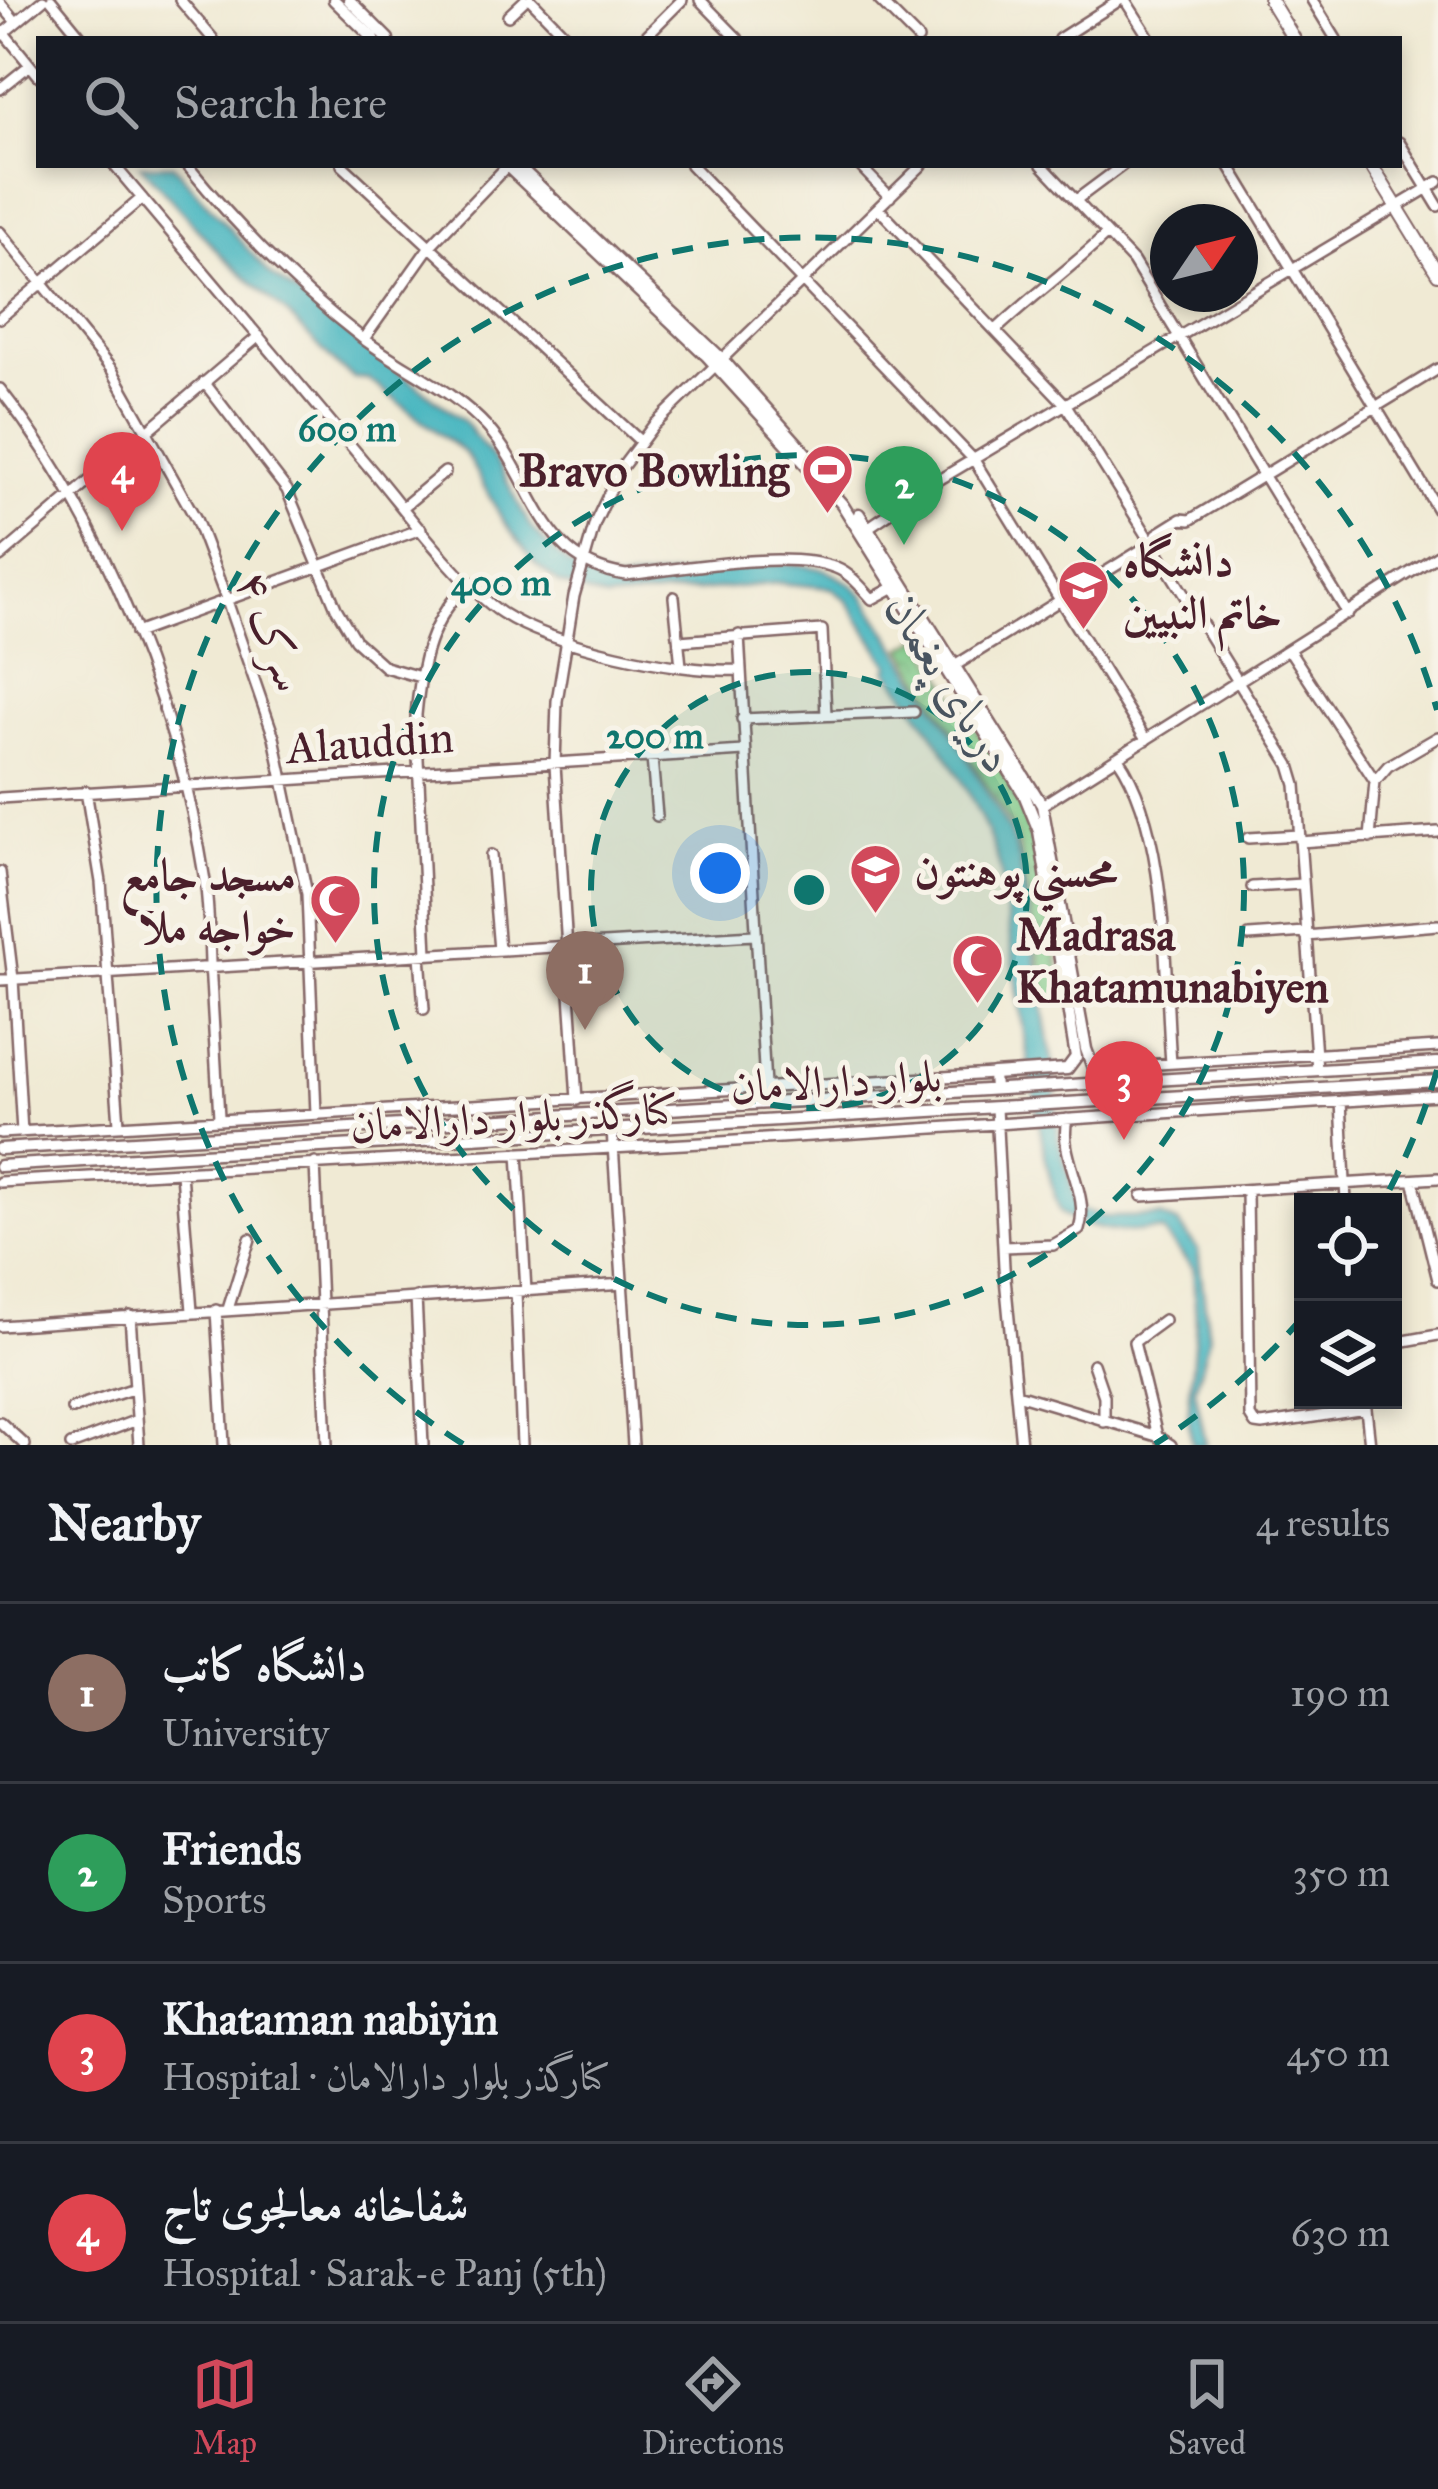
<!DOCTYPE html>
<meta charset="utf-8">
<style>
body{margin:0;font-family:"IM FELL Great Primer",Amiri,serif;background:#242831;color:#f1f3f6}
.controls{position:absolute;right:36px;bottom:36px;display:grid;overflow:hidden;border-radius:0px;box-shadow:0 6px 18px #0003}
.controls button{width:108px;height:108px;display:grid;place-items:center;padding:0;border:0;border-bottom:3px solid #363941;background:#171b24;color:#f1f3f6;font:60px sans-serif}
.compass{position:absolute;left:1150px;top:204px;width:108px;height:108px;border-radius:50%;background:#171b24;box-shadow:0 6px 18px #0003;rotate:55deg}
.you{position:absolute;left:720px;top:873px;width:42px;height:42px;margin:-30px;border:9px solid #fff;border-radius:50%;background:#1a73e8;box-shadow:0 0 0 18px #1a73e833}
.badge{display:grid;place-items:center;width:78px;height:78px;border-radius:50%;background:#d1495b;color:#fff;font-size:39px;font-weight:700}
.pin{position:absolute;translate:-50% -99px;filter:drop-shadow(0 3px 6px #0008)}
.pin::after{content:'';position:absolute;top:63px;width:42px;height:36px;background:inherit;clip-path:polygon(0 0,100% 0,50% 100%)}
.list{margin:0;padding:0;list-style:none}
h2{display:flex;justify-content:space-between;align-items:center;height:156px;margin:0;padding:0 48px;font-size:51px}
h2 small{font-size:39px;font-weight:400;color:#9ea1a6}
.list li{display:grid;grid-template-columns:78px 1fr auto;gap:36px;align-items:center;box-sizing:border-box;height:180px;padding:0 48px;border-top:3px solid #363941}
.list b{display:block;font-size:45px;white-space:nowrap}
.list p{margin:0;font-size:39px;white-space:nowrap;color:#9ea1a6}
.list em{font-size:39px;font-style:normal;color:#9ea1a6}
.icon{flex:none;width:66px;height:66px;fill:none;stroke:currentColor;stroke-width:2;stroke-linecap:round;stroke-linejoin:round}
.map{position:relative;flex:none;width:1438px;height:1445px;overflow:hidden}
.search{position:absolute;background:#171b24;box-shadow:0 6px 18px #0003;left:36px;right:36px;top:36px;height:132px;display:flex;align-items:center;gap:30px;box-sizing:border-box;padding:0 42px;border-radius:0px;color:#9ea1a6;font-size:45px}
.sheet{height:876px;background:#171b24}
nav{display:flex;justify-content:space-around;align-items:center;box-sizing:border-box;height:168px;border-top:3px solid #363941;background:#171b24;font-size:33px;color:#9ea1a6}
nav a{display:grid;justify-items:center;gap:6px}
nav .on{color:#d1495b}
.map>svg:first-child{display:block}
.park{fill:url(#park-crowns);stroke:#627358;stroke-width:3}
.water{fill:#47b6c0;stroke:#486a76;stroke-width:3}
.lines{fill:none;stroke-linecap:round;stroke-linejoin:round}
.minor-casing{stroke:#846666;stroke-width:14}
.major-casing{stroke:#846666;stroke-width:15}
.highway-casing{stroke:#846666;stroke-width:16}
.minor{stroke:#fff;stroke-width:9}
.major{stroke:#fff;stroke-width:10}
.highway{stroke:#fff;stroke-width:12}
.ring{fill:none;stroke:#0f766e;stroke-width:6;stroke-dasharray:21 15}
.labels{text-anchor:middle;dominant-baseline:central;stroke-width:10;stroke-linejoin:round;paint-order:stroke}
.poi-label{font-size:45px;font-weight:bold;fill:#4a1f2b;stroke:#f7f3e8;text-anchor:start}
.street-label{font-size:45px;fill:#4a1f2b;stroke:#f7f3e8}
.water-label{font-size:48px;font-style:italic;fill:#49545f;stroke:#f7f3e8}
.centre{fill:#0f766e;stroke:#f7f3e8;stroke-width:6}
.ring-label{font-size:36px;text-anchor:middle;font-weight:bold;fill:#0f766e;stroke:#f7f3e8;stroke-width:10;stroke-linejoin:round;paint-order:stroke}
</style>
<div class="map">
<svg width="1438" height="1445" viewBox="0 0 1438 1445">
<defs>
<pattern id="park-crowns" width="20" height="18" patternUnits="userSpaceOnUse" patternTransform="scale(3)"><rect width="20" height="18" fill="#7ac785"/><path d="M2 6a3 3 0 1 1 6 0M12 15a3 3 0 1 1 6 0" fill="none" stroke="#6baa73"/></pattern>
</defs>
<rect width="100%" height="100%" fill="#f7f3e8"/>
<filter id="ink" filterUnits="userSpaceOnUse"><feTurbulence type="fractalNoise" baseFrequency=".00833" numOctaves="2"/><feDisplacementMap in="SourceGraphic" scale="24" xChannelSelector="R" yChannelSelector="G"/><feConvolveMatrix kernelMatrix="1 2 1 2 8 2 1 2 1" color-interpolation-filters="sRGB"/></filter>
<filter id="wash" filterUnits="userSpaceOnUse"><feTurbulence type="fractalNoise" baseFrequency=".004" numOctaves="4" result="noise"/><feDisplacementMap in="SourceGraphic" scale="48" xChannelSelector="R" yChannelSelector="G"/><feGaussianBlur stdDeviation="2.7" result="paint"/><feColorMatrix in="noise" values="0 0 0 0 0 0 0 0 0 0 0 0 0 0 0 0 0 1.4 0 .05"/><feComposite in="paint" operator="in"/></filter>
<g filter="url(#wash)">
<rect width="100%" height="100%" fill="#f0ead4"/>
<path class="park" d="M920,638L1023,805L1033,826L1065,997L1046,1000L1022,858L1014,830L903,648Z"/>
<path class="water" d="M140,165H173L270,274L463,420L500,468L531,528L569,566L615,582L767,564L800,565L824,569L850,583L864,596L954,735L1008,829L1019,859L1053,1066L1059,1141L1078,1208L1104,1217L1161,1216L1179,1224L1198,1250L1209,1337L1195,1389L1206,1445H1192L1188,1416L1196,1321L1193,1269L1162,1231C1151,1229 1145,1232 1135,1232C1113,1233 1080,1227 1063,1214C1044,1199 1007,913 1000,868C980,799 930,726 887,669L890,666L847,601L831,588L779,583L606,600L560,584L535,564L502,519L466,454L368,379L354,378L339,367L288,315L222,256Z"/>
</g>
<g filter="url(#ink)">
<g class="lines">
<defs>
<path id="minor" d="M51,0L83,39
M180,0L213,39
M531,0L569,39
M700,0L738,39
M879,0L918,39
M1125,0L1150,39
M1312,0L1336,39
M0,3L16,22
M508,16L525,0
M4,33L39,76
M0,36L43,0
M643,39L682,0
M1059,39L1120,0
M0,89L30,65
M1399,142L1438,206
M114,165C200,267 287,369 373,472C405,510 461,586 502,613C553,646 678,673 739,670
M187,165C240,230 296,287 362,338C403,369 454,390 488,428C536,482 538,562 626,575C680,569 788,549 836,568C851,574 862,588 872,599L896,586
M342,165L640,441
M691,165L974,460L1146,740
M859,165L890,197
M1042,165L1133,261L1348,614
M1229,165L1438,510
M1076,200L1123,165
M878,208L1066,405L1290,765L1296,785L1317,1070
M0,232L112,370L196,519L227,601L274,737L307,894L316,1114
M0,318L142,198
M996,330C1032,296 1071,268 1107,234
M364,339L430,246L507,166
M722,359L922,165
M204,382L287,490L336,608L355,640L385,667L420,677
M0,389C107,526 178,709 205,881C209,907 209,936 210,963C213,1014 216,1066 219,1117
M403,507L445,472
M869,527L937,481L1438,182
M0,557L259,336
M674,597L681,666
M136,633L421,529
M739,635L766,1103
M679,641L822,630L826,715
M1290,651L1375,781L1370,838
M956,665L1154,542L1157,534L1181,519L1190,520L1438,369
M742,719L914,712
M652,758L657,816
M1118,758C1169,832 1164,973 1171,1063
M1375,781L1388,766L1438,737
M86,791L101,882L119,1124
M0,798L744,751
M1042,805L1438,555
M1248,838L1299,835
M1300,842L1438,832
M491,855L499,950
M0,872L13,979L22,1132
M1252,887L1302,884
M1249,936L1305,932
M1306,936L1438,925
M427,954L416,715C421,663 429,619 470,582
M420,955L424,1009
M0,980L754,935
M1093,1068L1438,1047
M577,1100L555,765L557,701L574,596L595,523L620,470L653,426L716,365
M1341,1101L1346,1202
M996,1108L1004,1267L1021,1445
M612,1130L633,1445
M0,1133L993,1074
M518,1153L526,1291
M315,1163L327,1445
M181,1173L192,1311
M1413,1180L1438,1280
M0,1182L720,1142L1438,1095
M1247,1190L1250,1416L1255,1424L1262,1425L1365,1409
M1142,1196L1438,1178
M1003,1247L1053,1245L1079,1230C1091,1192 1058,1158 1067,1119
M516,1292L522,1445
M416,1297L423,1445
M228,1309L250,1239
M216,1310L224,1445
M130,1316L139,1445
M0,1326L624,1284
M1393,1343L1438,1335
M1093,1364L1104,1396V1422
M1017,1394L1157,1436L1171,1445
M1365,1400L1370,1445
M72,1409L135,1388
M0,1422L25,1445
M1157,1436L1134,1342L1164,1320
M71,1445L137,1420"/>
<path id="major" d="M334,0L374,39
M349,0L388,39
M506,165L706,355L842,504L1024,794L1039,831L1076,1057L1067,1069L993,1074L994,1089
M517,165L722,359L819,468
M859,514L1042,805L1086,1049L1093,1068L1110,1082
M0,1149L1438,1063
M0,1166L1438,1081"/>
<path id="highway" d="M1270,0L1294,39
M1371,165L1438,274"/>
</defs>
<use href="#minor" class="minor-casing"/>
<use href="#major" class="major-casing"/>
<use href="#highway" class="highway-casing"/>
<use href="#minor" class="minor"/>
<use href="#major" class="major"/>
<use href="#highway" class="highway"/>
</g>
</g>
<circle cx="809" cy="890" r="218" fill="#0f766e" fill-opacity=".12"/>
<g class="ring">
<circle cx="809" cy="890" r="218"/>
<circle cx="809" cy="890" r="435"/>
<path d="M1437 1070A653 653 0 0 1 1383 1202M1302 1318A653 653 0 0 1 1155 1444M463 1444A653 653 0 1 1 1437 710"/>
</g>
<defs>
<symbol id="stadium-pin" viewBox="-11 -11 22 30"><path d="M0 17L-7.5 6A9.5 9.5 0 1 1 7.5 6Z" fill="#d1495b" stroke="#f7f3e8"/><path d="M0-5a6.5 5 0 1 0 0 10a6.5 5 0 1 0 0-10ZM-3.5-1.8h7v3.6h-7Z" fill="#fff"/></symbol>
<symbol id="university-pin" viewBox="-11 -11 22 30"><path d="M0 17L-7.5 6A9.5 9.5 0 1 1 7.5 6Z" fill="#d1495b" stroke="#f7f3e8"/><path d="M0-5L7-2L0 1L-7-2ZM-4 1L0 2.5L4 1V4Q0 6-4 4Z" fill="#fff"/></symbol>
<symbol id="mosque-pin" viewBox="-11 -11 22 30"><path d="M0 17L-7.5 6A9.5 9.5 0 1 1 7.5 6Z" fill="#d1495b" stroke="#f7f3e8"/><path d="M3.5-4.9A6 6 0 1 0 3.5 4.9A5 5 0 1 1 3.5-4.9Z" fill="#fff"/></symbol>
</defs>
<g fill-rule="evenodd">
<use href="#stadium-pin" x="798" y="440" width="59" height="81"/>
<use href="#university-pin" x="1054" y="556" width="59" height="81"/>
<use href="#university-pin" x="846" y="840" width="59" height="81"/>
<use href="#mosque-pin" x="306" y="870" width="59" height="81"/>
<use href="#mosque-pin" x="948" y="930" width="59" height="81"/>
</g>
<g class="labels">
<g class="poi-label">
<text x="789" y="470" text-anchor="end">Bravo Bowling</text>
<text x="1123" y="560">دانشگاه<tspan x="1123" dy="52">خاتم النبیین</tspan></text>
<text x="914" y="870">محسني پوهنتون</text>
<text x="296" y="874" text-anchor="end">مسجد جامع<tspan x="296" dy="52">خواجه ملا</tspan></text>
<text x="1016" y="934">Madrasa<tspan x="1016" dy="52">Khatamunabiyen</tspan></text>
</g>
<g class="street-label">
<text transform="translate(272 631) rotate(70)">سرک ۴</text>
<text transform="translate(370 742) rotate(-4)">Alauddin</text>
<text transform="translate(836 1081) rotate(-3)">بلوار دارالامان</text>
<text transform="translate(514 1117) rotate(-3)">کنارگذر بلوار دارالامان</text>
</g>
<g class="water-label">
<text transform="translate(951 683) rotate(58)">دریای پغمان</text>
</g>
</g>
<circle cx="809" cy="890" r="18" class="centre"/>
<g class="ring-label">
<text x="347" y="441">600 m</text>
<text x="501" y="595">400 m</text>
<text x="655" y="748">200 m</text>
</g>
</svg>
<div class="controls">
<button><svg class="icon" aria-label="locate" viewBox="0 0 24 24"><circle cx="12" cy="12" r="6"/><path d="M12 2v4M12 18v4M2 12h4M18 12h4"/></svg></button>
<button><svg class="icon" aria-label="layers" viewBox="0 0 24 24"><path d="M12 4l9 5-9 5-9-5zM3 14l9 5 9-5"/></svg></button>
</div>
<svg class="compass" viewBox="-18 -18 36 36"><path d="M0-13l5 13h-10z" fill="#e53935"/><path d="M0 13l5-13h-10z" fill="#9ea1a6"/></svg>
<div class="you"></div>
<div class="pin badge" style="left:585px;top:1030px;background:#8d6e63">1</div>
<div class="pin badge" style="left:904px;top:545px;background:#2e9e5b">2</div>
<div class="pin badge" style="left:1124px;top:1140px;background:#e0444e">3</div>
<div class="pin badge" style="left:122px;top:531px;background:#e0444e">4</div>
<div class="search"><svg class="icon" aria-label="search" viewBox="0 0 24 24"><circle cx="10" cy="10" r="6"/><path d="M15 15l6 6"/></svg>Search here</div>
</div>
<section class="sheet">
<h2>Nearby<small>4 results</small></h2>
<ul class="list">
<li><span class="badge" style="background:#8d6e63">1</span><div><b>دانشگاه کاتب</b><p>University</p></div><em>190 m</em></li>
<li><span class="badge" style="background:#2e9e5b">2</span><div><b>Friends</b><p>Sports</p></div><em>350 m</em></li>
<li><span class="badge" style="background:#e0444e">3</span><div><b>Khataman nabiyin</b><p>Hospital · کنارگذر بلوار دارالامان</p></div><em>450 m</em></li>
<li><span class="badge" style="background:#e0444e">4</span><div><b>شفاخانه معالجوی تاج</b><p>Hospital · Sarak-e Panj (5th)</p></div><em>630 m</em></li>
</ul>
</section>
<nav>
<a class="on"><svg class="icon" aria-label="map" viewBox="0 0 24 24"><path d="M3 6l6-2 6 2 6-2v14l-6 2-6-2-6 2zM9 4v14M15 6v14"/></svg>Map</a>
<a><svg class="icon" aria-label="directions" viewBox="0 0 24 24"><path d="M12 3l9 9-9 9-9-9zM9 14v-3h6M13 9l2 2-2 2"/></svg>Directions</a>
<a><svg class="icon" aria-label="saved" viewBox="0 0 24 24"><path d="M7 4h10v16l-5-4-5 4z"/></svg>Saved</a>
</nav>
